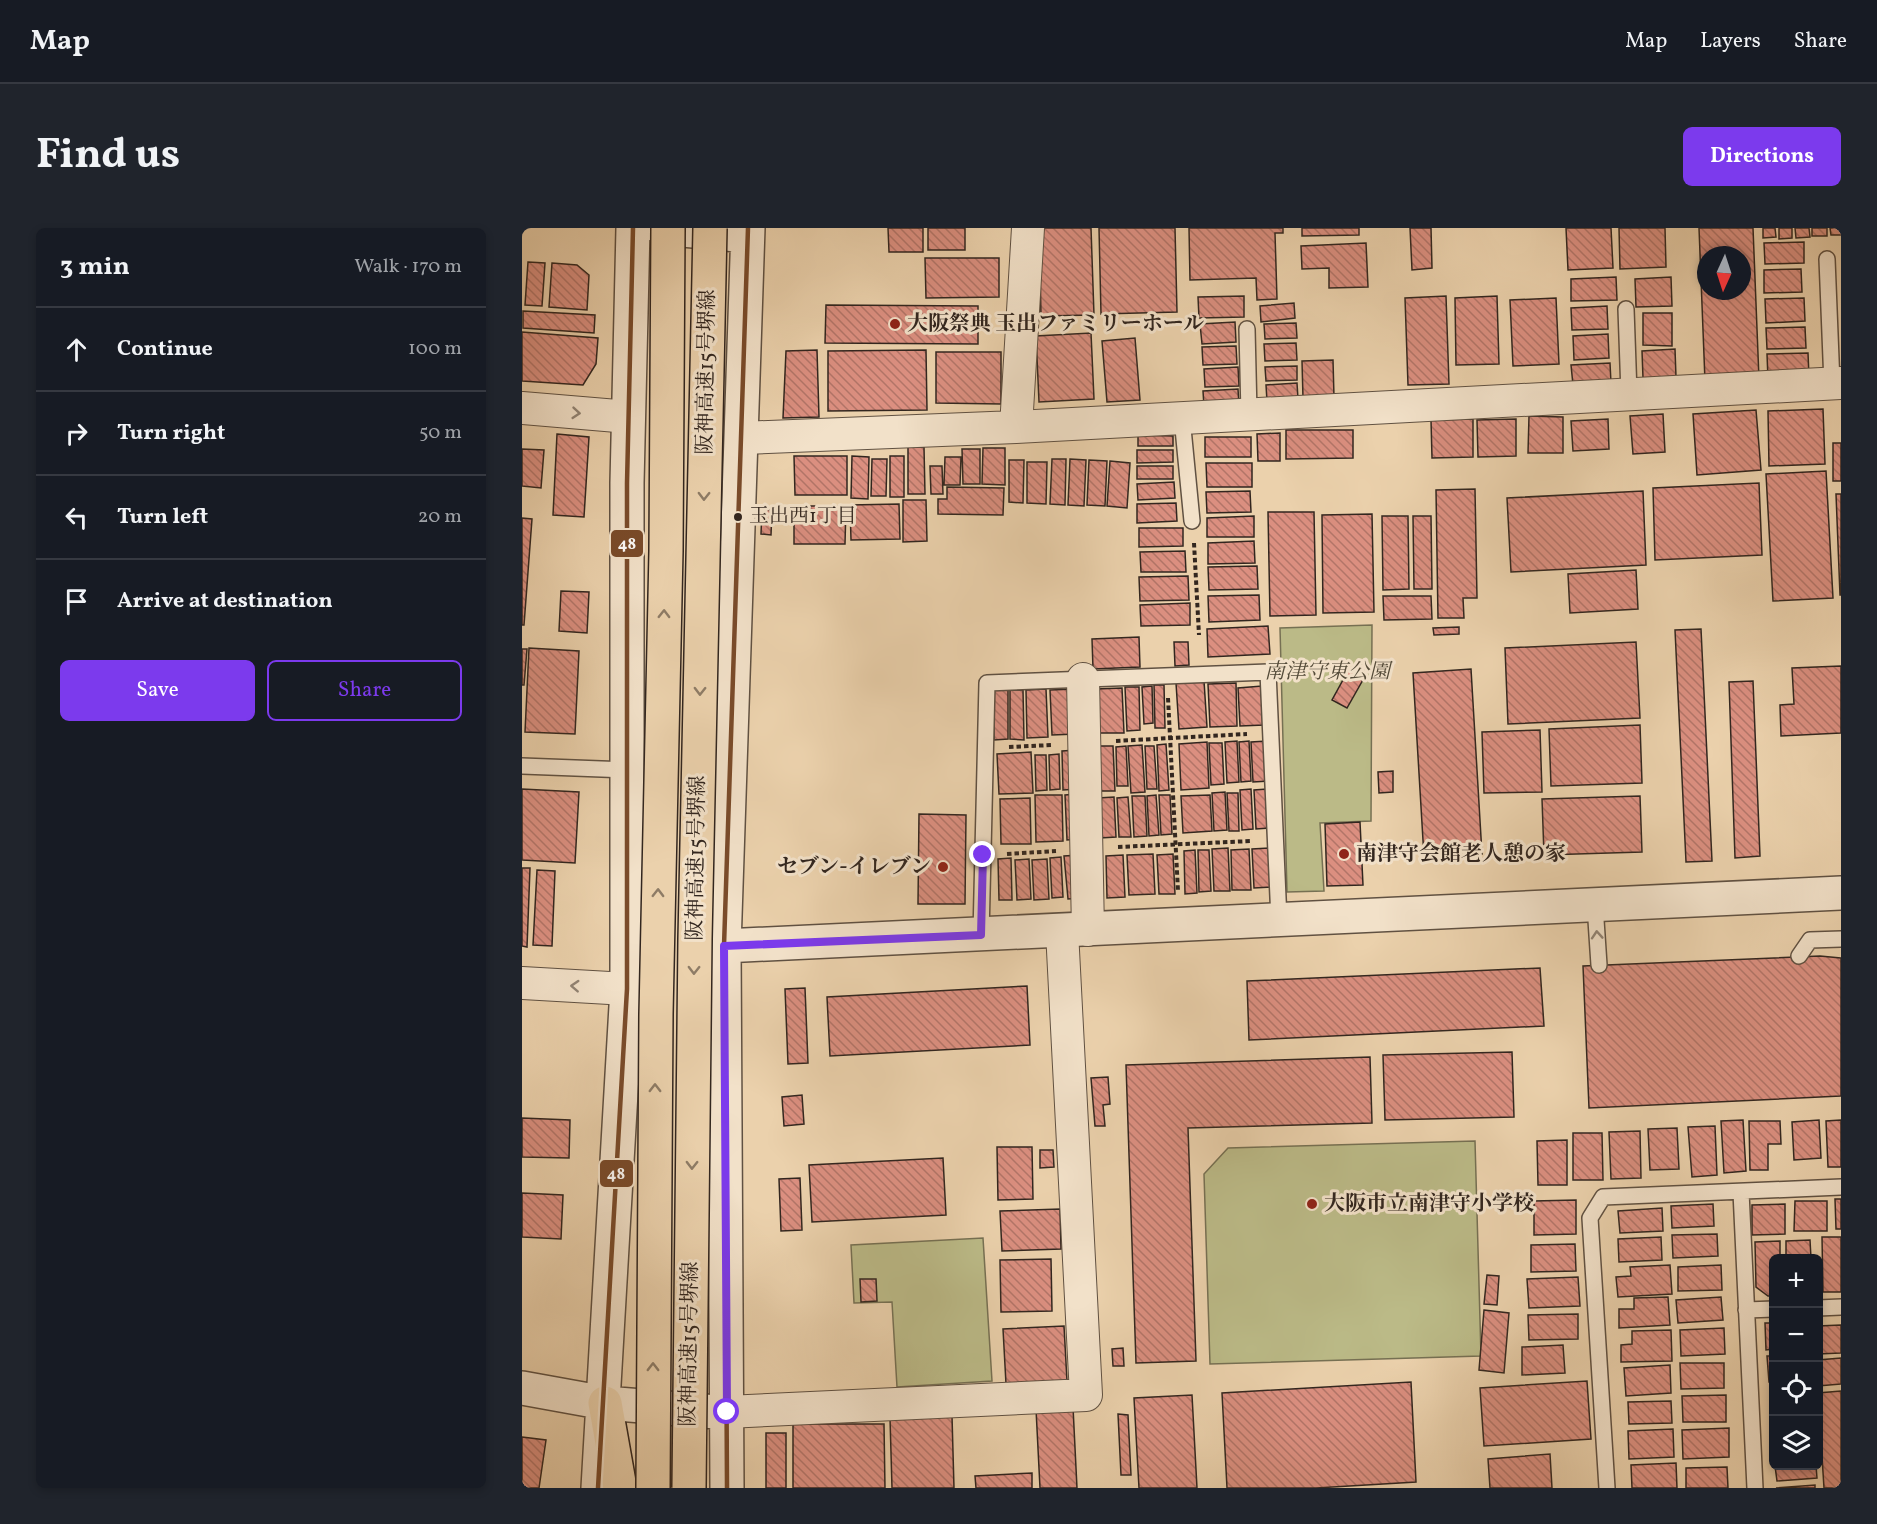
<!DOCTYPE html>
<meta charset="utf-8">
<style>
body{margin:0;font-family:Vollkorn,"Noto Serif JP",serif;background:#20242c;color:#f1f3f6}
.controls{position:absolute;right:18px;bottom:18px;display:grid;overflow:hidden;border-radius:9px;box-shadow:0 3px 9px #0003}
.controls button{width:54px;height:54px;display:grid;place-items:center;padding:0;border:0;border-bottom:2px solid #363941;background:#171b24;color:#f1f3f6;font:30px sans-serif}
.compass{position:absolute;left:1175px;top:18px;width:54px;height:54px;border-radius:50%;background:#171b24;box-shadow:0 3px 9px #0003;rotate:183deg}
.stop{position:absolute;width:18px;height:18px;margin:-14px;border:4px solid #7c3aed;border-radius:50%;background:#fff}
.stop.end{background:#7c3aed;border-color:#fff;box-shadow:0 2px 6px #0008}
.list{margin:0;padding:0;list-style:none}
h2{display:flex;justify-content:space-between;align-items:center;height:78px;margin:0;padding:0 24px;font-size:26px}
h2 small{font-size:20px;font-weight:400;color:#9ea1a6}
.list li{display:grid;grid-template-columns:39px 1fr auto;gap:18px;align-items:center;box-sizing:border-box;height:84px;padding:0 24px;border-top:2px solid #363941}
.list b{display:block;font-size:22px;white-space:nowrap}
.list em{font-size:20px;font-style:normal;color:#9ea1a6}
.actions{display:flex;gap:12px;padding:18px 24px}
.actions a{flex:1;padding:14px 0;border:2px solid #7c3aed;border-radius:9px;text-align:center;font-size:21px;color:#7c3aed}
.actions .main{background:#7c3aed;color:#fff}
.icon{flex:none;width:33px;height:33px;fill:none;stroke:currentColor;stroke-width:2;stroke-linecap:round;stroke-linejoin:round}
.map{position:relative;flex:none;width:1319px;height:1260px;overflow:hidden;border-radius:9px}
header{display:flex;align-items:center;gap:36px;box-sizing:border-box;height:84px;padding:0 30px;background:#171b24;border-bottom:2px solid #363941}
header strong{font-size:28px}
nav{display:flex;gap:33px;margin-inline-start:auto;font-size:21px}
.intro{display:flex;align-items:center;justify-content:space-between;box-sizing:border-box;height:144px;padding:0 36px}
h1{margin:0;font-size:42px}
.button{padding:15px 27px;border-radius:9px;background:#7c3aed;color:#fff;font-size:21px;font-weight:700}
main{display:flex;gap:36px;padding:0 36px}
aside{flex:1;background:#171b24;border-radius:9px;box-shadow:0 3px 9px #0003}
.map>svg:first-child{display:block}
.park{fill:#bbba87;stroke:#767053;stroke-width:1.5}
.building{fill:url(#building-back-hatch);stroke:#32261f;stroke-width:1.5;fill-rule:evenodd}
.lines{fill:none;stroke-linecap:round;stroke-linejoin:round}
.service-casing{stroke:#605142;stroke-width:18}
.minor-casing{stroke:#605142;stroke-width:34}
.tertiary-casing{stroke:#605142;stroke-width:36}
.motorway-casing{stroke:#32261f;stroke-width:36}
.path{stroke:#32261f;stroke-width:4;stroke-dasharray:4.5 3;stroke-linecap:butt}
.service{stroke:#f2e1c9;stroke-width:15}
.minor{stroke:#f2e1c9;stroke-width:32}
.tertiary{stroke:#f2e1c9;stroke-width:33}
.motorway{stroke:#ebd1ac;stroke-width:33}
.motorway-bridge-casing{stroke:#32261f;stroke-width:36;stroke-linecap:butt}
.motorway-bridge{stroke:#ebd1ac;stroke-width:33}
.bus-1-casing{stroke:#f2e1c9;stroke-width:9}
.bus-1{stroke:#7a4b2a;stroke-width:4.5}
.oneway{stroke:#928474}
.oneway2{stroke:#8e7c66}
.route{stroke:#7c3aed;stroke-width:8}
.poi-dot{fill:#8f2418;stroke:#f2e1c9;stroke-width:2}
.bus-dot{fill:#32261f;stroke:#f2e1c9;stroke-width:2}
.labels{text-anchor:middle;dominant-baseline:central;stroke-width:6;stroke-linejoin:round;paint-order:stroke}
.bus-label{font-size:20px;fill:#32261f;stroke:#f2e1c9;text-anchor:start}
.poi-label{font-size:21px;font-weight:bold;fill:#32261f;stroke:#f2e1c9;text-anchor:start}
.street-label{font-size:21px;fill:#32261f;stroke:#f2e1c9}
.park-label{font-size:21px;font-style:italic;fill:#544b39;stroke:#f2e1c9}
.line-badge{stroke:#f2e1c9;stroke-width:2}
.badge-label{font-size:16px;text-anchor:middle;font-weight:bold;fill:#fff}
</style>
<header>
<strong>Map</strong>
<nav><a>Map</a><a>Layers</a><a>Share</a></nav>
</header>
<div class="intro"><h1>Find us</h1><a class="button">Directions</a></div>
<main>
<aside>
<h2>3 min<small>Walk · 170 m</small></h2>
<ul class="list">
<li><svg class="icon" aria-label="ahead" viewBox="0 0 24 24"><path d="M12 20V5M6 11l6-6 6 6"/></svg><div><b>Continue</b></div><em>100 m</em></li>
<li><svg class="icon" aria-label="right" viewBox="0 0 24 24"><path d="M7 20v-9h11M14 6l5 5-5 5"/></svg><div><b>Turn right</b></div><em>50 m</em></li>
<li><svg class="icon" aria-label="left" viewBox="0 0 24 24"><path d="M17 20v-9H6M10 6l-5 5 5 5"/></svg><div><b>Turn left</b></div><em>20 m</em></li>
<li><svg class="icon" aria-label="arrive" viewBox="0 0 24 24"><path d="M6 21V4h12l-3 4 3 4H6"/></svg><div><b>Arrive at destination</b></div></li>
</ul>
<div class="actions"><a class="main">Save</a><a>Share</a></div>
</aside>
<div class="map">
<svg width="1319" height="1260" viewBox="0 0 1319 1260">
<defs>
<pattern id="building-back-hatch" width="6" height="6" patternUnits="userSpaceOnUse" patternTransform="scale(1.5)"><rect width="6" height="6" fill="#db8f80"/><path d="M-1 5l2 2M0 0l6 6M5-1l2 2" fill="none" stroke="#b27568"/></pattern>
</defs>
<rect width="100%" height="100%" fill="#ebd1ac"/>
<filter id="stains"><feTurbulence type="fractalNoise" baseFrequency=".00333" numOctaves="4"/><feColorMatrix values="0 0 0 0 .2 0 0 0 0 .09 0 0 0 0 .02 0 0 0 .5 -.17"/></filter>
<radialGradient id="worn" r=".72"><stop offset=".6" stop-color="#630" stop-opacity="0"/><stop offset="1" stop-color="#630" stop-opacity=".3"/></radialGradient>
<path class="park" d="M850,397L849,593L798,595L802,663L765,664L758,400Z
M953,913L959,1128L688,1136L682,946L706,920Z
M461,1010L470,1153L375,1159L370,1074L332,1075L329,1017Z"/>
<path class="building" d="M366,0H401V24H367Z
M406,0H443V22H406Z
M517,0H569L572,87L519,88Z
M577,0H653L655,84L579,86Z
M667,0H761V5H753L755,71L735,72L734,50L668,52Z
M780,0H837V7L780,8Z
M888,0H909L910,40L890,42Z
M1044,0H1089L1091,40L1046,42Z
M1097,0H1143L1144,39L1098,41Z
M1177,0H1231L1237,151L1183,153ZM1184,27H1220V63H1184Z
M1241,0H1253L1254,9L1241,10Z
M1257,0H1270V10L1257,11Z
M1273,0H1287L1288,9L1274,10Z
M1290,0H1305V8H1290Z
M1308,0H1319V7H1309Z
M1282,14V35L1243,36L1242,15Z
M844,15L846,59L807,60V40L780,41L779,18Z
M403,30H477V69L404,70Z
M6,34L23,35L20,78L3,77Z
M30,35L55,37L67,47L65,82L27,79Z
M1279,41L1280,64L1242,65V42Z
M1094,49L1095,72L1049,73V51Z
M1149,49L1150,78L1114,79L1113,51Z
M722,68V89L677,90L676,69Z
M924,68L927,156L886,157L883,70Z
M975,68L977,136L934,137L933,70Z
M1034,70L1037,136L991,138L988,72Z
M1282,70L1283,93L1244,95L1243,71Z
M772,75L773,90L739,94L738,78Z
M304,77L456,78V116L303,115Z
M1085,78L1086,101L1050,102L1049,80Z
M1,83L73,87L72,105L1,100Z
M1121,85H1150V118L1121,117Z
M713,94L714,114L680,116L678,96Z
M774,95L775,110L743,111L742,96Z
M1283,99L1284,120L1245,121L1244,100Z
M0,104L76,110L74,136L61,157L0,153Z
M569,105L572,171L517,174L514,108Z
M1086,106L1087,130L1052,132L1051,108Z
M613,110L618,172L585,174L580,113Z
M774,115L775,132L743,133L742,116Z
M714,118L715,136L681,137L680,119Z
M1153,121L1154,149L1121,150L1120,123Z
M295,122L297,189L261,190L264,123Z
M404,122L405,182L306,183V123Z
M414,124H479V176L414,175Z
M1286,125L1287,149L1246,151L1245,126Z
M811,132L812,169L781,170L780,133Z
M1088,135L1089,155L1051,157L1049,137Z
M775,138V152L744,153L743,139Z
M716,139L717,158L683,159L682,141Z
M775,155L776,171L745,173L744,157Z
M716,161L717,177L682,179L681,163Z
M1301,181L1303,236L1247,238L1246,183Z
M1234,182L1239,242L1175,247L1171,186Z
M1141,186L1143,224L1111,226L1108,188Z
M1007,188L1041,189V225H1006Z
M951,191V229L910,230L909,192Z
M994,191V228L956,229L955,192Z
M1086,191L1087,221L1051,223L1049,193Z
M764,202H831V230L764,231Z
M758,205V233H736L735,206Z
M35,206L67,209L62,289L31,287Z
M616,207L651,208V218H616Z
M683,209H729V229H683Z
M1311,215H1319V253H1311Z
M386,219H402L403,266H386Z
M461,220H483V257L460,256Z
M0,221L22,222L19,260L0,258Z
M440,221H458V256H441Z
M615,222H651V234L615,235Z
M272,228H325V267H273Z
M330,228L347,229L346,271L329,270Z
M368,228H382V269H368Z
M423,229H439L438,257H422Z
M350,231H365L364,268H349Z
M530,231H544L543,277L528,276Z
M548,231L564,232L562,278L546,277Z
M487,232H502L501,275L487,274Z
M567,232L585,233L583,278L565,277Z
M588,233L608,235L605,280L585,278Z
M505,234H525L524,276L505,275Z
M684,235H730V259H685Z
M408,238H420L421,266H409Z
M615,238H651V251H615Z
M1304,243L1311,370L1251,373L1244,246Z
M652,254L653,270L616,272L615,256Z
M1237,255L1240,327L1133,332L1131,260Z
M425,259L482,260L481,287L416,286V271H425Z
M953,261L955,370H941L942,390H916L914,262Z
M728,263L729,284L685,285L684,264Z
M1121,263L1124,337L989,344L985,270Z
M1314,266H1319V367H1318Z
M381,272H404L405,313L381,314Z
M654,275L655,293L615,295V276Z
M377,276L378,311L329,312L328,277Z
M272,278H324L323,316H272Z
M240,281L250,282L249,307L239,306Z
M746,284H792L794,387L748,388Z
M850,286L852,384L801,385L800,287Z
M732,288V309H685V290Z
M860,288H886L887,361L861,362Z
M891,288H909L910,361H892Z
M0,290L10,291L2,397H0Z
M617,300H661V318L617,319Z
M732,313L733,335L686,336V315Z
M663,323L664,344H619L618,324Z
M735,338L736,361L687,362L686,339Z
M1114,342L1116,381L1048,385L1046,346Z
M666,348L667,372L618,373L617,349Z
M39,363L67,364L65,405L37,403Z
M737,367L738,392L687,394L686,368Z
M861,368H909L910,391L862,392Z
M668,375V397L619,398L618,377Z
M746,398L748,426L686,429L685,401Z
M937,399V406L912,407L911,400Z
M1179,401L1190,633L1164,634L1153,402Z
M617,409L618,439L571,441L570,411Z
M652,414H666L667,437L653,438Z
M1114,414L1118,490L986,496L983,420Z
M7,420L57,423L53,506L3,504Z
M0,421H5L2,457H0Z
M1319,438V505L1259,508L1258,477L1272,476L1270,440Z
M827,441L842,450L825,480L810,472Z
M949,441L960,626L902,629L891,445Z
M682,453L685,499L657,501L654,455Z
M1231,453L1238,628L1213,630L1207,454Z
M714,455L715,498L688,499L686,456Z
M632,457H642L643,500H633Z
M630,458L631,495L622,496L620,459Z
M740,458L742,497L718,498L716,460Z
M603,459H617L618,502L605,503Z
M600,460L602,505H575L574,461Z
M524,461L526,509L505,510L504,462Z
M552,461L554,506L530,507L528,462Z
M472,462H486V511L472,512Z
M488,462H501L502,512L488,511Z
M1118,497L1120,555L1029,558L1027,501Z
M1018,502L1020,564L962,565L960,504Z
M715,513L717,554L705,555L703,514Z
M727,513L729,553L719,554L717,514Z
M745,513L747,553L731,554L729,514Z
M685,514L687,560L659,562L657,516Z
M687,515H700L702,556L689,557Z
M644,516L647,562L637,563L635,517Z
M620,517L623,564L609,565L606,518Z
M575,518H591L593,563H577Z
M604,518L606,558H595L594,519Z
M623,518H632L635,561H625Z
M555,522L556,561L541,562L540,523Z
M509,524L511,565L477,566L475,526Z
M537,526L538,561L528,562L527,527Z
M513,527H524L525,562L514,563Z
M871,543V564L857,565L856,544Z
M0,561L57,564L53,635L0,632Z
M729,561L731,601L720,602L718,562Z
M745,561L747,600L734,601L732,562Z
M703,564L705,602L692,603L690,565Z
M705,565H716L717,603H707Z
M556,566L558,611L545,612L543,567Z
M513,567H540L541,613L514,614Z
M634,567L637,607L627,608L625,568Z
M637,567H648L650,606L639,607Z
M688,567L690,603L661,605L659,568Z
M610,568H623L625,608L612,609Z
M1118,568L1120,624L1022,627L1020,571Z
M592,569L594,609L578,610L576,570Z
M606,569L609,609H597L595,570Z
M508,570L509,616H479L478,571Z
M397,586L444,587L443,676H396Z
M838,594L841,657L805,658L803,596Z
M706,620L708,663H692L690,621Z
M747,620L749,659L732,660L730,621Z
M727,621L729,662H710L709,622Z
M673,622L675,665L663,666L662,623Z
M676,622H687L689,663L677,664Z
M631,626L633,666L607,667L605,627Z
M651,626L653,666H637L635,627Z
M557,627L560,670L546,671L542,628Z
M601,627L603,669L585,670L584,628Z
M539,629L541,669L530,670L528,630Z
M489,630L490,672H477L476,631Z
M507,631L509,671L495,672L493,632Z
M525,631L527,671L512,672L510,632Z
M0,640H8L5,719L0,718Z
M15,642L33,643L30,718L11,717Z
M1298,728L1319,730V868L1067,880L1061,738Z
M1018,740L1022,798L727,812L725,753Z
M505,758L508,817L308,828L305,769Z
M283,760L286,835L266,836L263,761Z
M990,824L992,889L863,892L861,827Z
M848,829L850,895L666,900L674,1133L614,1135L604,837Z
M586,849L588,876L581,877L583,898H573L569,850Z
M280,867L282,896L262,898L260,869Z
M0,890L48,892L47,930L0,929Z
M1221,892L1224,943L1202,945L1199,893Z
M1297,892L1299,930L1272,932L1270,894Z
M1319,892V939H1306L1304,893Z
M1227,893H1258L1259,916H1246V942H1228Z
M1193,898L1195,947L1170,949L1166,899Z
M1155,900L1157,941L1128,942L1126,901Z
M1118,903L1119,950L1089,951L1087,904Z
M1051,905H1080L1081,952H1051Z
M1045,912V957H1016L1015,913Z
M475,919H510L511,971L476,972Z
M518,922H531L532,939L518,940Z
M421,930L424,987L290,994L287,937Z
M278,950L280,1002L259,1003L257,951Z
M0,965L41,967L39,1011L0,1009Z
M1313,971H1319V1001H1314Z
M1054,972V1006L1012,1007V973Z
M1273,973H1305V1003H1272Z
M1191,976L1192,998L1150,1000L1149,978Z
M1263,976V1006L1230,1007V977Z
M1140,980L1141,1003L1098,1005L1096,983Z
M538,981L539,1021L480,1023L478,983Z
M1195,1006L1196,1028L1151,1030L1150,1007Z
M1139,1009L1140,1032L1097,1034L1096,1011Z
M1300,1009H1319V1064H1301Z
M1288,1012L1289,1030H1264V1013Z
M1258,1013V1030H1252V1068H1246L1234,1059L1233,1014Z
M1053,1016L1054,1043L1009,1044V1017Z
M529,1031L530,1083L479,1084L478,1032Z
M1148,1037L1150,1066L1096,1069L1094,1049L1109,1048L1108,1039Z
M1199,1037L1200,1062L1156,1063V1039Z
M965,1047L977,1048L975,1077L962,1076Z
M1056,1049L1058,1078L1007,1080L1005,1051Z
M338,1051H354L355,1073L339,1074Z
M1146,1069L1148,1097L1097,1100V1081H1112V1070Z
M1199,1069L1201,1092L1156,1095L1154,1072Z
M962,1082L987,1085L982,1145L957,1142Z
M1056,1086V1111L1007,1112L1006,1087Z
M1243,1095H1252V1121L1244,1122Z
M1319,1097V1125L1296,1126V1098Z
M542,1098L545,1153L484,1156L481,1101Z
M1202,1100L1203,1126L1159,1128L1158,1102Z
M1149,1102L1150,1133L1099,1134V1117L1110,1116V1103Z
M1041,1117L1043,1145L1000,1147V1119Z
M601,1120L602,1138H591L590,1121Z
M1245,1128H1252V1154H1247Z
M1319,1130V1156L1296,1158V1132Z
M1158,1135H1202V1160L1159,1161Z
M1148,1137L1149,1165L1104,1168L1102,1140Z
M1065,1153L1069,1211L962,1218L958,1160Z
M889,1154L894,1254L794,1260H705L700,1165Z
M1248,1162H1252V1190H1250Z
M1319,1163V1260H1302L1296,1165Z
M670,1167L675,1260H617L612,1170Z
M1204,1167V1194H1161L1160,1168Z
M1149,1173L1150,1195L1107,1196L1106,1174Z
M551,1179L555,1260H518L514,1181Z
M596,1186L606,1187L609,1247H599Z
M430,1188L432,1260H370L368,1190Z
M271,1196H362L363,1260H271Z
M1207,1200V1229L1161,1231L1160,1202Z
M1151,1201L1152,1229L1107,1231L1106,1203Z
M244,1205H264V1260H244Z
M0,1209L24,1212L17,1260H0Z
M1028,1226L1030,1260H968L966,1231Z
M1154,1235L1155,1260H1110L1109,1237Z
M1253,1238H1294L1295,1250L1255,1253Z
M1205,1239L1206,1260H1164V1240Z
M510,1245V1260H454L453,1248Z
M1293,1257V1260H1254Z"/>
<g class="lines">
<defs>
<path id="service" d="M1305,31L1310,156
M1104,81L1107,166
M725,101L727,186
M660,190L670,293
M0,538L106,542
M1073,677L1077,737
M459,707L465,455L746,444L757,692
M1277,728L1288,712L1319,711
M1219,964L1233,1260
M1296,1080L1319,1079
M1224,1082L1252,1081
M1085,1260L1068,990L1081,969L1319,959"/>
<path id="minor" d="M0,180L107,189
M494,199L506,0
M220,210L494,199L1319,155
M561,451L566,702
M0,755L105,761
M205,1184L564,1167L540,703"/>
<path id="tertiary" d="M139,0L215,7
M202,718L1319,665
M0,1160L83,1175L194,1184
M76,1260L105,761V255L111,0
M205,1260L202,718L226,0"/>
<path id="motorway" d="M83,1175L98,1260"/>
</defs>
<use href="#service" class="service-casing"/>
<use href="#minor" class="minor-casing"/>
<use href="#tertiary" class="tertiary-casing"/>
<use href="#motorway" class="motorway-casing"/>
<path class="path" d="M672,315L677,407
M646,470L656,663
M594,513L725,506
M487,519L530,517
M596,619L729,613
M485,626L534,623"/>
<use href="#service" class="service"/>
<use href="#minor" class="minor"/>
<use href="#tertiary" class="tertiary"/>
<use href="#motorway" class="motorway"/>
<defs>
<path id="motorway-bridge" d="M131,1260L134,786L144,323L146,0
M167,1260L173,711L188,0"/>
</defs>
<use href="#motorway-bridge" class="motorway-bridge-casing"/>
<use href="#motorway-bridge" class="motorway-bridge"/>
<defs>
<path id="bus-1" d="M76,1260L105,761V255L111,0
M205,1260L202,718L226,0"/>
</defs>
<use href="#bus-1" class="bus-1-casing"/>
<use href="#bus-1" class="bus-1"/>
</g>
<defs><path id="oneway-chevron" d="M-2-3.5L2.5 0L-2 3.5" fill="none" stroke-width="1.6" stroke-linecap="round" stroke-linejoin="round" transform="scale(1.5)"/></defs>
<g class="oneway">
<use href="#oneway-chevron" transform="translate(54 185) rotate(5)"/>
<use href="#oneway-chevron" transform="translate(1075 707) rotate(-94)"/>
<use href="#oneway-chevron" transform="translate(53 758) rotate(-177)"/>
</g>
<g class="oneway2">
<use href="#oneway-chevron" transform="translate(182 268) rotate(91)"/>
<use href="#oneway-chevron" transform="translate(142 386) rotate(-89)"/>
<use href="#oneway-chevron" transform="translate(178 463) rotate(91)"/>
<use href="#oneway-chevron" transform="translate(136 665) rotate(-89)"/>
<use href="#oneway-chevron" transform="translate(172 742) rotate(91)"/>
<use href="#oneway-chevron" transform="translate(133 860) rotate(-90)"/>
<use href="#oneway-chevron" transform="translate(170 937) rotate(91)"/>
<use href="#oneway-chevron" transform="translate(131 1139) rotate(-90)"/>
</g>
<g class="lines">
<path class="route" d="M205,1184L202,718L459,707L461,627"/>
</g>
<g class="poi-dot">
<circle cx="373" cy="96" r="6"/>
<circle cx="822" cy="626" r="6"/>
<circle cx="421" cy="639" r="6"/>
<circle cx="790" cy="976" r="6"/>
</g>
<circle class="bus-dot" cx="216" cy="289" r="5"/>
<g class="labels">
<g class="bus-label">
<text x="227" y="289">玉出西1丁目</text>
</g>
<g class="poi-label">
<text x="385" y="96">大阪祭典 玉出ファミリーホール</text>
<text x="834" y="626">南津守会館老人憩の家</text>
<text x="409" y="639" text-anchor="end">セブン-イレブン</text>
<text x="802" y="976">大阪市立南津守小学校</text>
</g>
<g class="street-label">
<text transform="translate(185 144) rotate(-89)">阪神高速15号堺線</text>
<text transform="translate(175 630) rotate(-89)">阪神高速15号堺線</text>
<text transform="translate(168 1116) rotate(-89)">阪神高速15号堺線</text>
</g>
<g class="park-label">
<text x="805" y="444">南津守東公園</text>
</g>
</g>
<g class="line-badge">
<rect x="88" y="301" width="34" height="29" rx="6" fill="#7a4b2a"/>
<rect x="77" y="931" width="35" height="29" rx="6" fill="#7a4b2a"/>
</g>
<g class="badge-label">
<text x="105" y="321">48</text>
<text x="94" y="951">48</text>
</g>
<rect width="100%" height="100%" filter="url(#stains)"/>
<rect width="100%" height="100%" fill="url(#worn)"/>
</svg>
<div class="controls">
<button>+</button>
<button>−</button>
<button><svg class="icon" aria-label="locate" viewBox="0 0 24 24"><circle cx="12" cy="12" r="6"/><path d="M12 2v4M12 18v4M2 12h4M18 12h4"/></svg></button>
<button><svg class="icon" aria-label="layers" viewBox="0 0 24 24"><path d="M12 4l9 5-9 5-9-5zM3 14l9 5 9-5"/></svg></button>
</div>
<svg class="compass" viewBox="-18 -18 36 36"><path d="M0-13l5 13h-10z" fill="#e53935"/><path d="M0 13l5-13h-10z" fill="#9ea1a6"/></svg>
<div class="stop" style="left:205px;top:1184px"></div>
<div class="stop end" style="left:461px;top:627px"></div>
</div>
</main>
